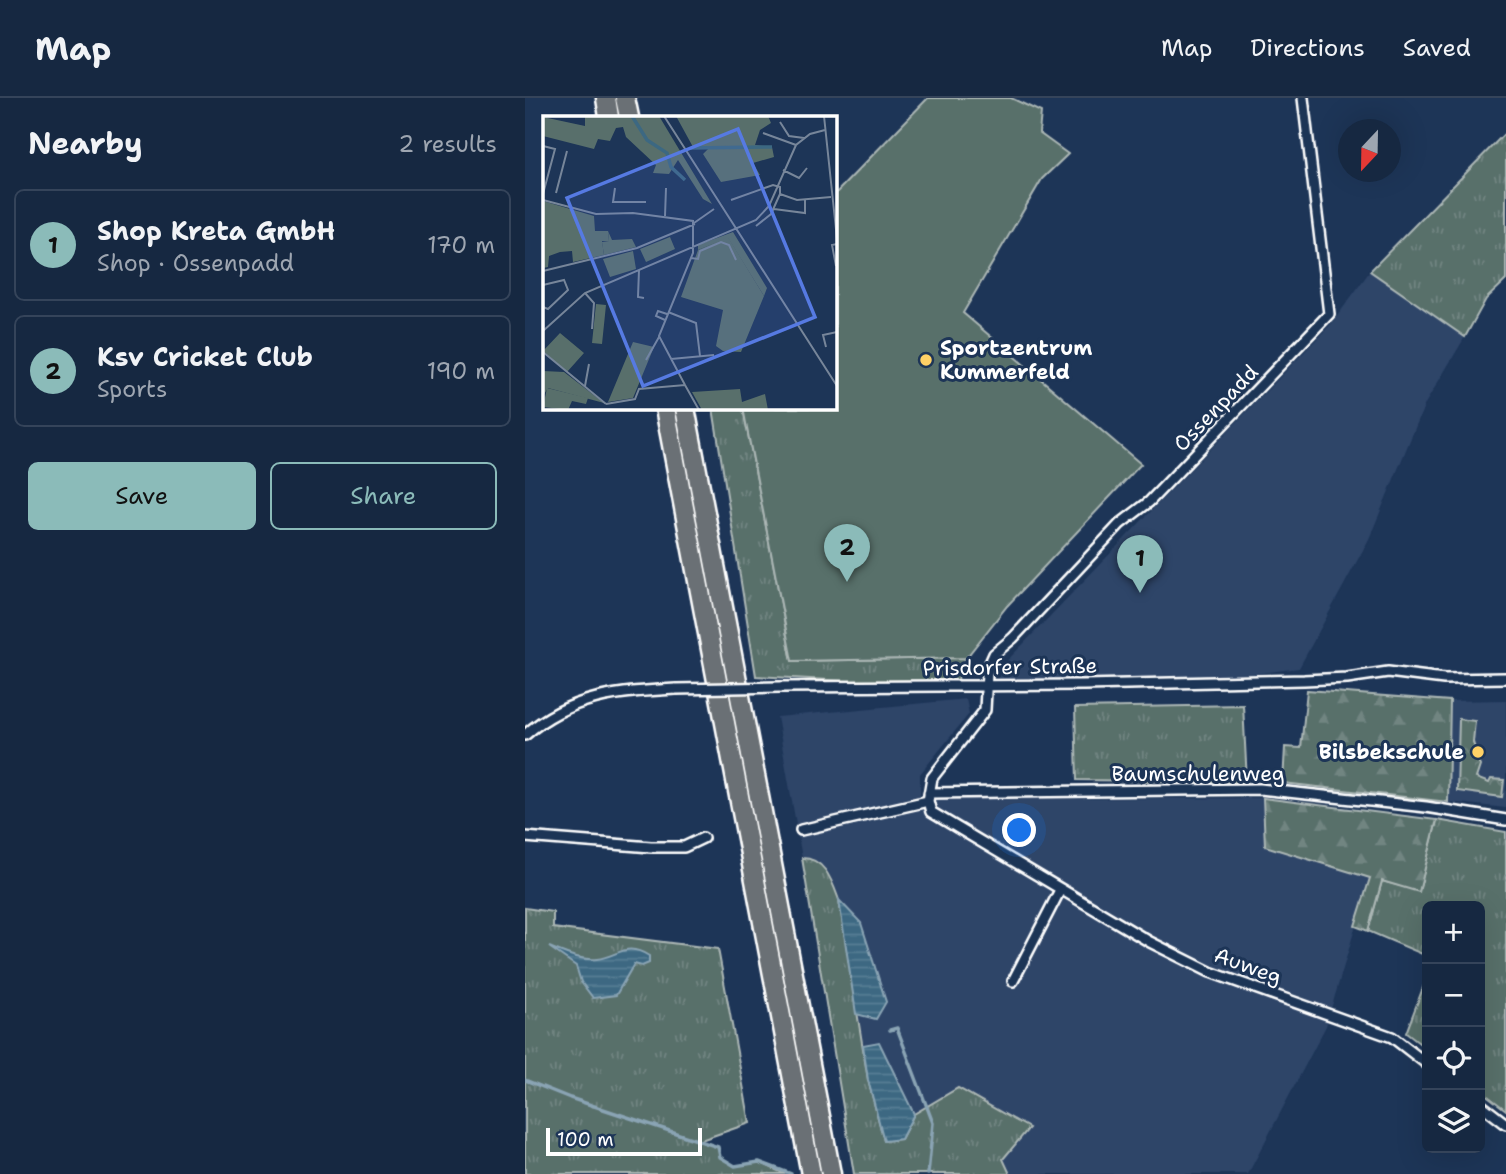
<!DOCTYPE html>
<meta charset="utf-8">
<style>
body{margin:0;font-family:"Shantell Sans",sans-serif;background:#1f3048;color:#f1f3f6}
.controls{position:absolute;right:21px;bottom:21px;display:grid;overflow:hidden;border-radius:10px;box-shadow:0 7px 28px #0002}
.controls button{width:63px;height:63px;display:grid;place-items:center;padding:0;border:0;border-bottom:2px solid #35445a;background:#162841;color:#f1f3f6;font:35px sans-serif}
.compass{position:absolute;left:813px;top:21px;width:63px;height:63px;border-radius:50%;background:#162841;box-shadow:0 7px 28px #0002;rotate:202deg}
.scale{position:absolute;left:21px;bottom:18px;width:156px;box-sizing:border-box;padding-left:7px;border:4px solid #fff;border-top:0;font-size:19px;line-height:24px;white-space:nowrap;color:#fff;-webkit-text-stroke:5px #1d3557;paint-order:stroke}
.you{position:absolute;left:495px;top:733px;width:24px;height:24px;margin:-18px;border:5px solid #fff;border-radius:50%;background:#1a73e8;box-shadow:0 0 0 10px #1a73e833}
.badge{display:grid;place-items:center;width:46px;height:46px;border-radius:50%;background:#8bbbb9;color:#111;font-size:23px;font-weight:700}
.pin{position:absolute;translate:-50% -58px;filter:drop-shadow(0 2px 4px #0008)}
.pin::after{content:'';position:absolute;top:37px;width:24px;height:21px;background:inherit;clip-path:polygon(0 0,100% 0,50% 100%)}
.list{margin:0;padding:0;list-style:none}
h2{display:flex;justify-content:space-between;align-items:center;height:91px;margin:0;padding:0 28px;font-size:30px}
h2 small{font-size:23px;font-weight:400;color:#9ea6b1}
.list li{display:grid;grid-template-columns:46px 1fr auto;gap:21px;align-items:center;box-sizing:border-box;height:112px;margin:0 14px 14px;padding:0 14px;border:2px solid #35445a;border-radius:10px}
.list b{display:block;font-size:26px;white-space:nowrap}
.list p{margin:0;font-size:23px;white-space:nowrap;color:#9ea6b1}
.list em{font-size:23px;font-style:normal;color:#9ea6b1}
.actions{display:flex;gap:14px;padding:21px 28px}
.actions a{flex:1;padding:16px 0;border:2px solid #8bbbb9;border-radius:10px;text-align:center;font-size:24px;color:#8bbbb9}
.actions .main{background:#8bbbb9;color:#111}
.icon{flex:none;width:38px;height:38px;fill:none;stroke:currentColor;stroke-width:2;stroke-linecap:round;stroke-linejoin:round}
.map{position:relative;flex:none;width:981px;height:1076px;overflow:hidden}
header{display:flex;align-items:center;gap:42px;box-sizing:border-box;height:98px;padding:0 35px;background:#162841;border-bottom:2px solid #35445a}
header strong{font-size:33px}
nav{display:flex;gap:38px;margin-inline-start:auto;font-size:24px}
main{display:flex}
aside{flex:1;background:#162841}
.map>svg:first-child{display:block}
.built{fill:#2d4468}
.grass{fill:url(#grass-tufts);stroke:#acb7b5;stroke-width:2}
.forest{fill:url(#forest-firs);stroke:#acb7b5;stroke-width:2}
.park{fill:url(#park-crowns);stroke:#acb7b5;stroke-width:2}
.garden{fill:#586f6b;stroke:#acb7b5;stroke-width:2}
.water{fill:url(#water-rules);stroke:#8aa4b4;stroke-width:2}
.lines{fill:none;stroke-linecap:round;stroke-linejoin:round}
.stream{stroke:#8aa4b4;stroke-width:3.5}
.street-casing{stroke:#fff;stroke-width:14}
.highway-casing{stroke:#fff;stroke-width:23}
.street{stroke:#1d3557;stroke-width:9}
.highway{stroke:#6a7074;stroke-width:18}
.street-bridge-casing{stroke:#fff;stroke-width:14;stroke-linecap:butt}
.street-bridge{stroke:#1d3557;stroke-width:9}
.poi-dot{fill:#ffd166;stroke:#1d3557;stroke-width:2.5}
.labels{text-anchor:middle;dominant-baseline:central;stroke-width:6;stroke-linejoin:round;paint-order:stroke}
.poi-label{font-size:21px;font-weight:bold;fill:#fff;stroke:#1d3557;text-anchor:start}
.street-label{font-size:21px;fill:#fff;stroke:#1d3557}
.inset-river{fill:none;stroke:#3c6882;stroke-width:3.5}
.inset-road{fill:none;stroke:#77869a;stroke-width:2}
.view{fill:#567ae2;fill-opacity:0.15;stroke:#567ae2;stroke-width:3.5}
.inset-edge{fill:none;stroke:#fff;stroke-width:3.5}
</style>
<header>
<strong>Map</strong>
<nav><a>Map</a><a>Directions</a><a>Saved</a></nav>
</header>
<main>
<aside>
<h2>Nearby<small>2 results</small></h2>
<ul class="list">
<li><span class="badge">1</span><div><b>Shop Kreta GmbH</b><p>Shop · Ossenpadd</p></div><em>170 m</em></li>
<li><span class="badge">2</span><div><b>Ksv Cricket Club</b><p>Sports</p></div><em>190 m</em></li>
</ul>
<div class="actions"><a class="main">Save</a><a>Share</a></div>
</aside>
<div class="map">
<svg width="981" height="1076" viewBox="0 0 981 1076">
<defs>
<pattern id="grass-tufts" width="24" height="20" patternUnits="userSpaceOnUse" patternTransform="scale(1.75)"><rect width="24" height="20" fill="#586f6b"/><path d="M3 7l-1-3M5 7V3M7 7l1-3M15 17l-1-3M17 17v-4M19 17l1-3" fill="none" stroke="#718581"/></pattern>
<pattern id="forest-firs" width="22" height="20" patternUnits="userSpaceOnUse" patternTransform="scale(1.75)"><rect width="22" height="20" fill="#586f6b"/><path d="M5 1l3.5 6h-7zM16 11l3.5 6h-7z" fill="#718581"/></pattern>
<pattern id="park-crowns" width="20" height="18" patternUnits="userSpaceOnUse" patternTransform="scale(1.75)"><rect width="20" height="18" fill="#586f6b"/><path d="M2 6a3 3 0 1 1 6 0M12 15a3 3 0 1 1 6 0" fill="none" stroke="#718581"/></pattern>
<pattern id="water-rules" width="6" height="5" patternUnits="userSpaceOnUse" patternTransform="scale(1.75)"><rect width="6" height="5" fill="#3c6882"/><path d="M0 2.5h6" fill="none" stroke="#597f95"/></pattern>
</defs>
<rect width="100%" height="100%" fill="#1d3557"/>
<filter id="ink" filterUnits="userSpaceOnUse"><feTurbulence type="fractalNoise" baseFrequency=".0143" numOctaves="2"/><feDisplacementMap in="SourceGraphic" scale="14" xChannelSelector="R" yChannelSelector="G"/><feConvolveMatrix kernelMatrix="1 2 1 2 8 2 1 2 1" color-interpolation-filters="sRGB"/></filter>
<g filter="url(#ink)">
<path class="built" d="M845,173L940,239L900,306L844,441L774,570L678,583L474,589V571L807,225Z
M441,601L444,616L395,676V701L738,700L740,748L845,780L801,928L723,1076H485L478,1061L504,1029L433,990L389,1016L354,945L338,947L331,916L351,921L336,825L314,802L304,775L286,760H277L252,619Z
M981,602V710L923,704L925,603Z"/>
<path class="grass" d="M981,34V182L961,201L940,239L845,173Z
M188,310H218L267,563L441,560L430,589L231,578Z
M718,607L722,684L552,682L550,610Z
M912,722L981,734V1012L955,992V808H902V858L843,833L857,783L894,793Z
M277,760C300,760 307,783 314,802L343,982L359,1043L376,1041L389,1016L433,990L504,1030L478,1061L485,1076H329Z
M0,810L28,814V830L193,851L225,1025L173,1043L193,1049L195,1059L210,1068L234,1064L260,1076H0Z
M902,879V951L881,935Z"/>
<path class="forest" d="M782,592L925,603L923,704L758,685L760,649L776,650Z
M738,700L912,722L894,794L857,783L843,833L830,828L845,780L740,748Z"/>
<path class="park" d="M934,621L950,623L948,644L955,668L951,680L964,685L966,681L979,682L977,699L932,693Z"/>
<path class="garden" d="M403,0H486L516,14L514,35L543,56L517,81L438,215L616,366L482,508L441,560L267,563L218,310H310V96Z"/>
<path class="water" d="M314,802L336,825L361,904L351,921L331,916Z
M24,849C39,855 56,863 72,861C94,858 101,843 124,858V865L117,868L109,866L91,897L68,900L56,884L51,868Z
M354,944L389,1016L376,1041L359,1043L343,982L338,947Z"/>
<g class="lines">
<path class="stream" d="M365,932L372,930L408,1025L403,1076
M0,982L45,1000L193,1049L195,1059L210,1068L234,1064L266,1076"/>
<defs>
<path id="street" d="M778,0L804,216L624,404L595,426L488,540L469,556L465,565L462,575L460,612L407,680L403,703L406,714L625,844L685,874L867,939L902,966
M255,589L559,587L779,582L822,580L863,574L919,581L981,580
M0,637C45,597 95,594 151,591
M404,695L735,691L901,709L981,722
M276,732L403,703
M0,739L126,749H159L178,740
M488,883L535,792
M955,1006L981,1026"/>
<path id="highway" d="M81,0L84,19
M100,0L104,19
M140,310L286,1076
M160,310L306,1076"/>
</defs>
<use href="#street" class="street-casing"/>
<use href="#highway" class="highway-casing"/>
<use href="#street" class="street"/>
<use href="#highway" class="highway"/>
<defs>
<path id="street-bridge" d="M151,591L255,589"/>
</defs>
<use href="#street-bridge" class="street-bridge-casing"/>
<use href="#street-bridge" class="street-bridge"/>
</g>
</g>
<g class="poi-dot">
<circle cx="401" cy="262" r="7"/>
<circle cx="953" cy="654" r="7"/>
</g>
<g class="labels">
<g class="poi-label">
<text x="415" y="250">Sportzentrum<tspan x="415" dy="24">Kummerfeld</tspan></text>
<text x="939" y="654" text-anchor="end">Bilsbekschule</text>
</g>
<g class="street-label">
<text transform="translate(691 310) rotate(-46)">Ossenpadd</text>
<text transform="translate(485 569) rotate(-1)">Prisdorfer Straße</text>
<text x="673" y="676">Baumschulenweg</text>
<text transform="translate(723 868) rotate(20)">Auweg</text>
</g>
</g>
<g transform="translate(18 18)">
<rect width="294" height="294" fill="#1d3557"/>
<path d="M42,0H116L169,88L160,83L135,44L126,58L110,57L113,49L83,21L80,11L73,12L67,25L55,23L51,33L0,20V1L42,10ZM133,0H225L228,7L217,14L212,29L229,31L231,41L210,47L217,59L178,66L160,38L167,31H150ZM0,85L51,100L52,115H65L66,125H59L61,139L30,146L29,135L17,136L6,140L5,151L0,152ZM190,116L224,172L221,180L185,122L155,134V129ZM127,121L132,133L103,146L97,133ZM53,188L63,189L59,228L49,227ZM17,217L41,237L24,256L0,235ZM90,226L111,231L90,282L65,286ZM0,255L21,256L61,287L5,272L0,280ZM197,273L199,286L222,278L225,294H159L149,276Z" fill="#586f6b"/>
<path d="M65,115L69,124L89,123L93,131L61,139L59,126L66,125ZM90,135L93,153L67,161L60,143ZM4,272L45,282L43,288L29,285L25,294L0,291Z" fill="#586f6b"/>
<path d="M185,121L221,180L198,236L180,235L173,230L180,194L138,181L155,134Z" fill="#586f6b"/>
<path class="inset-river" d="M89,0L104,24L124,37L128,51L142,64M148,32L229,31"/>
<path class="inset-road" d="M121,0L294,270M281,0L294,123M237,6L246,20L261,22M220,17L253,29M0,30L12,33L0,78M240,54L256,62L264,52M72,72L70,86H103M13,77L24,35M0,84L53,98L90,97L150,105V137L116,220L142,269M188,84L230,69L237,71V78L254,84L288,81M231,93L262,97V84M122,100L123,72M151,107L171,93M213,110L228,98L237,78M148,142L155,143L157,135L178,126L186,129L193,144M293,150L289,129L294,128M96,154L95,181L101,182M0,155L94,132L152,108M0,169L21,164L25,174L5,193L0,191M42,177L51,187L49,213M125,196L153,207L157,240M122,204L113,200L115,195L124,198M0,215L42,177L213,104L226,90L253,29L267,18L282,14M283,231L280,219L294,216M0,236L63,288M128,243L171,239M103,244L116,221M42,270L46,248M63,288L92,283L96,273L142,269L156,294"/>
<path class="view" d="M195,13L272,201L100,270L24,82Z"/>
<rect width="294" height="294" class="inset-edge"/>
</g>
</svg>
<div class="controls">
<button>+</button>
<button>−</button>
<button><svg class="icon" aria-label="locate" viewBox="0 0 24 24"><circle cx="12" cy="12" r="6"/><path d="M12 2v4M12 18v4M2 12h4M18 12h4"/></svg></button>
<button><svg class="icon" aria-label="layers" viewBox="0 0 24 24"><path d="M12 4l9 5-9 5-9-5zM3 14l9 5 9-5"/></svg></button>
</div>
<svg class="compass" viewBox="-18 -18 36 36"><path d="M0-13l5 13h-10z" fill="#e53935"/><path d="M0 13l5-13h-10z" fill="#9ea6b1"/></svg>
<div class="scale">100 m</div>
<div class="you"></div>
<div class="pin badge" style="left:615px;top:495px">1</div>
<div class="pin badge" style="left:322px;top:484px">2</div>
</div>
</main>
